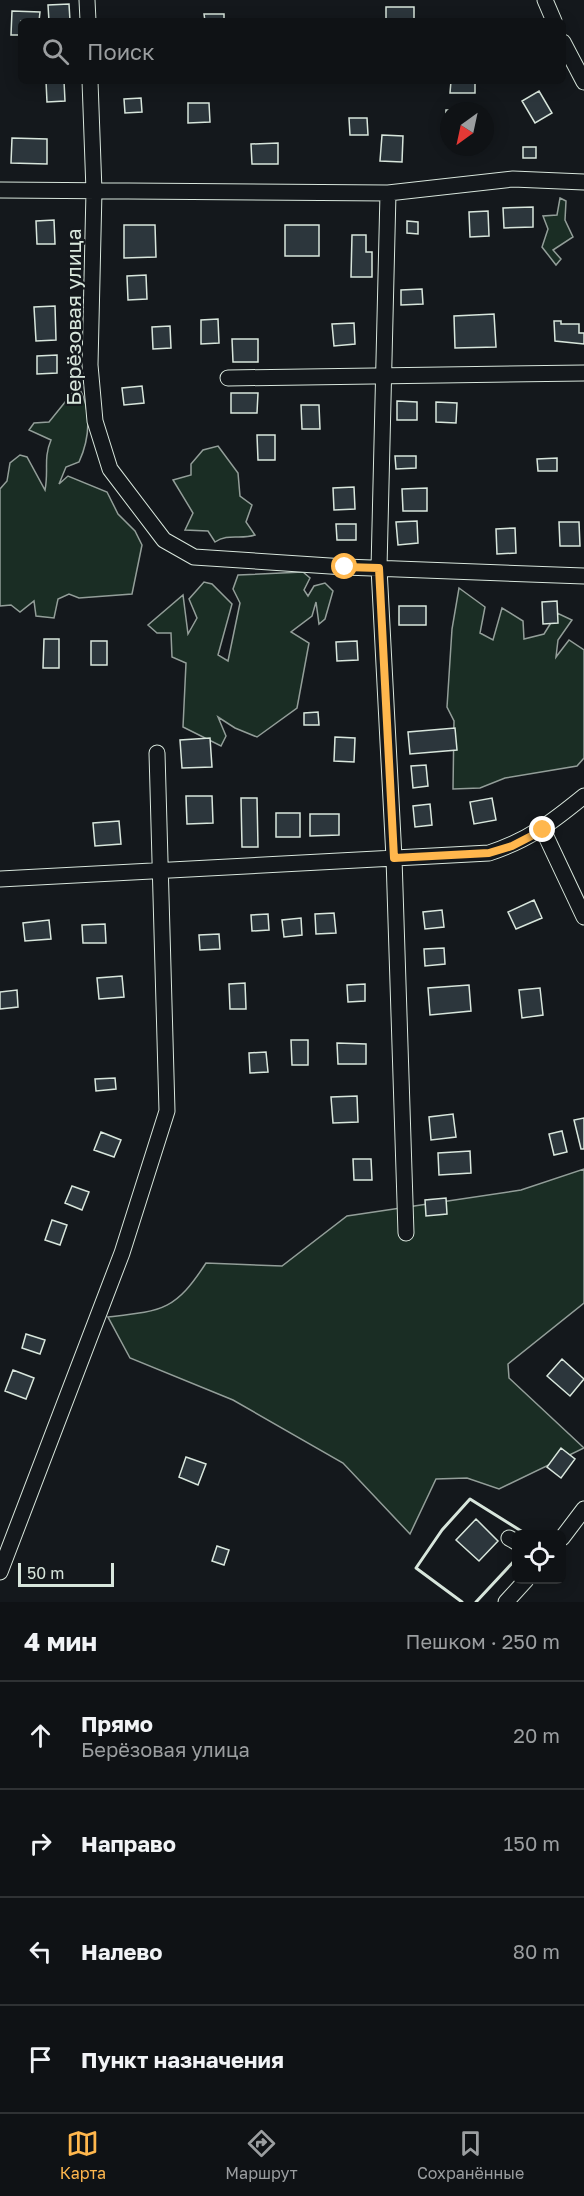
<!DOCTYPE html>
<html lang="ru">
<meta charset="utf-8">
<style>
body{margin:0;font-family:"Golos Text",sans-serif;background:#181b1e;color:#f1f3f6}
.controls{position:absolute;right:18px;bottom:18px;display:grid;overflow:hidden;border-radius:9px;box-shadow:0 3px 15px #0003}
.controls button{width:54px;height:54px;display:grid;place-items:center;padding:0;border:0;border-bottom:2px solid #2f3234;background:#0f1215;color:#f1f3f6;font:30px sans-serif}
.compass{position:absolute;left:440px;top:102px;width:54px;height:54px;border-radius:50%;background:#0f1215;box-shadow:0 3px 15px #0003;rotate:213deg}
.scale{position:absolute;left:18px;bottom:15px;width:96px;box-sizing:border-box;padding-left:6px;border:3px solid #d8e6dc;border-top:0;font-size:16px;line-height:21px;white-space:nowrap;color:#d8e6dc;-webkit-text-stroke:4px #14181c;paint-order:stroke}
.stop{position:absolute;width:18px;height:18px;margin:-14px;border:4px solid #ffb74d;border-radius:50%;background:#fff}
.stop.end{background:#ffb74d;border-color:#fff;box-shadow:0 2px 6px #0008}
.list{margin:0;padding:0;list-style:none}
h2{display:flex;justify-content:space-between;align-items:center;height:78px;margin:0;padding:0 24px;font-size:26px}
h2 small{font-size:20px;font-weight:400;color:#9b9ea0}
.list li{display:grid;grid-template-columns:39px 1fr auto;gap:18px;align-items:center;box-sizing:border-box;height:108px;padding:0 24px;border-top:2px solid #2f3234}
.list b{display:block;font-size:22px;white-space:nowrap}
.list p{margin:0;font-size:20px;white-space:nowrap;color:#9b9ea0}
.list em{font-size:20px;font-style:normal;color:#9b9ea0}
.icon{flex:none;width:33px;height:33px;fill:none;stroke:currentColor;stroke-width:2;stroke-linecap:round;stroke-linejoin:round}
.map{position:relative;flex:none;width:584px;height:1602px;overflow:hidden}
.search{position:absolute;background:#0f1215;box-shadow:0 3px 15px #0003;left:18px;right:18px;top:18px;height:66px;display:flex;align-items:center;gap:15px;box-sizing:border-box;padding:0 21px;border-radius:9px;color:#9b9ea0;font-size:22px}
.sheet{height:510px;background:#0f1215}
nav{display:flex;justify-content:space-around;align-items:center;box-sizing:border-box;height:84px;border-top:2px solid #2f3234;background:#0f1215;font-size:16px;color:#9b9ea0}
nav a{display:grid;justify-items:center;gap:3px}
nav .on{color:#ffb74d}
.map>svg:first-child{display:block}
.green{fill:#1a2d24;stroke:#939e99;stroke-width:1.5}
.building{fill:#2c363c;stroke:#d8e6dc;stroke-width:1.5}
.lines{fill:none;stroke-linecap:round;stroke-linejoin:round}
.minor-casing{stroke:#d8e6dc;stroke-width:17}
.minor{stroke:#14181c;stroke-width:15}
.wall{stroke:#d8e6dc;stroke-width:3}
.route{stroke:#ffb74d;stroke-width:8}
.labels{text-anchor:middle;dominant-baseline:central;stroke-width:4.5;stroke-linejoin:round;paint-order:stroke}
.street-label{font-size:21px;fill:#d8e6dc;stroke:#14181c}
</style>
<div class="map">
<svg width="584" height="1602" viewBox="0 0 584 1602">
<rect width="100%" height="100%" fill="#14181c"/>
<path class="green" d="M560,198L566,201L565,220L573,237L553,250L561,259L556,265L542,247L548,229L543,216L557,215Z
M78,386C92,409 90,438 79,462L66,467L59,484L68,476L107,492L118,514L135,531L142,545L132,594L79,598L69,594L58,599L54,618L36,616L34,601L20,612L11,605L0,606V489L7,481L10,463L20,455L27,457L45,490C49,470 43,459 51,440L29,430L34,423L49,422Z
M218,446L238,473L240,496L252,505L246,522L255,535C240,540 228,533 215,542L208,531L185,530L193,513L173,480L191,475V464L203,450Z
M303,572L310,578L304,590L308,596L314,586L325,583L333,591L325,619L319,624L316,602L312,616L291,632L309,643L297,708L257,737L235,728L218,717L226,736L221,746L183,727L186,663L172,657L171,633H157L148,625L183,595L188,634L197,618L189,599L204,582L212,584L232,604L218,655L228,661L240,603L233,589L238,575Z
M459,588L485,607L480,633L493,640L502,608L523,621L524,639L544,634L557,613L572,620L558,640L556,657L569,640L584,650V758L577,766L505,778L480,788L453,789L454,721L447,707L452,629Z
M584,1169V1303L508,1364L509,1378L584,1448L499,1489L467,1478L436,1479L410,1534L343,1463L233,1400L130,1358L108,1317C162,1311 175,1311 206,1263L282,1266L347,1216L521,1190Z"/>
<path class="building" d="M69,4L70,21H49L48,5Z
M386,7H414V21H386Z
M12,11L40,12L39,21H21V35H11Z
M204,14H224V21H205Z
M46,81H64L65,101L47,102Z
M451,81H475V93H450Z
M539,91L552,113L535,123L522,101Z
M141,98L142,112L125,113L124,99Z
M188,103H209L210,122L188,123Z
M446,110H474L449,111V140H445Z
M349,118H367L368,135H350Z
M382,135L403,136L402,162L380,161Z
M12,138L47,139V164L11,163Z
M278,143V164H252L251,144Z
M523,147H536V158H523Z
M533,207V227L504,228L503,208Z
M488,211L489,236L470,237L469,212Z
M54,220L55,244H37L36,221Z
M407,221L418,222V234L407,233Z
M124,225H155L156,257L124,258Z
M285,225H319V256H285Z
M352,235H366V252H372V277H351Z
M146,275L147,299L128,300L127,276Z
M422,289L423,304L401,305V290Z
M55,306L56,340L36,341L34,307Z
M494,314L496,347L455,348L454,316Z
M218,319L219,343L201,344V320Z
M554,321H561V324H579V333H584V344L555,341Z
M354,323L355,344L334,346L332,324Z
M170,326L171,348L153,349L152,327Z
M232,339H258V362H233Z
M57,355V373L37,374V356Z
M142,386L144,403L124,405L122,388Z
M231,393H258L257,413H231Z
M397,401L417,402V420H397Z
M436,402L457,403L456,423L436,422Z
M301,405H319L320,429H302Z
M257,435H275V460H258Z
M395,456H416V468L396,469Z
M557,458V471H538L537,459Z
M354,487L355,509L334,510L333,488Z
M427,488V511H403L402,489Z
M417,521L418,543L398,545L396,522Z
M559,522H579L580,546H560Z
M336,524H356V540H337Z
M515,528L516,553L497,554L496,529Z
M557,601L558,623L543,624L542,602Z
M399,606H426V625H399Z
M44,639H59V668H43Z
M91,641H107V665H91Z
M357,641L358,660L337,661L336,642Z
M318,712L319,725H304V713Z
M455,728L457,750L410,754L408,732Z
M335,737L355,738L354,762L334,761Z
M210,738L212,767L182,768L180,740Z
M426,765L428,786L413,788L411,766Z
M186,796H212L213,823L187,824Z
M241,798H257L258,847H242Z
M492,798L496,820L474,824L470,802Z
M430,804L432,825L415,827L413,806Z
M276,813H300V837H276Z
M310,814H339V835L310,836Z
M119,821L121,844L95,846L93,823Z
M534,900L542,918L516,929L508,912Z
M442,910L444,927L425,929L423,912Z
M334,913L336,933L316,934L315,914Z
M268,914L269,930L252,931L251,915Z
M301,918L302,935L284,937L282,920Z
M49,920L51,939L25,941L23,923Z
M105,924L106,943H83L82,925Z
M219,934L220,949L200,950L199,935Z
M444,948L445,964L425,966L424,949Z
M122,976L124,997L99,999L97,978Z
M245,983L246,1009H230L229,984Z
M365,984V1001L348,1002L347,985Z
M469,985L471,1011L430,1015L428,988Z
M540,988L543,1015L522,1018L519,990Z
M17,990L18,1007L0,1009V992Z
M291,1040H308V1065H292Z
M337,1043L366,1044V1064H338Z
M266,1052L268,1072L250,1073L249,1053Z
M115,1078L116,1089L96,1091L95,1079Z
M357,1096L358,1122L333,1123L331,1097Z
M453,1114L456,1137L431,1140L429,1117Z
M584,1118V1149H581L574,1120Z
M562,1131L567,1152L554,1155L549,1134Z
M101,1132L121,1140L114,1157L94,1150Z
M470,1151L471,1173L439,1175L438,1153Z
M353,1159H371L372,1180H354Z
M72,1186L89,1192L82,1210L65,1203Z
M446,1198L447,1214L426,1216L425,1200Z
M52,1220L67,1225L60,1245L45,1240Z
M26,1334L45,1340L40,1354L22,1348Z
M562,1359L584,1379L570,1396L547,1376Z
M13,1370L34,1378L26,1399L5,1391Z
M561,1448L575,1459L561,1478L547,1467Z
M186,1457L206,1464L198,1485L179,1477Z
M476,1519L498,1541L479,1561L456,1540Z
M217,1546L229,1550L224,1565L212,1561Z"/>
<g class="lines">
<defs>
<path id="minor" d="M87,0L88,21
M545,0L554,21
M563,42L584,82
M90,81L94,191L90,365L95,421L110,469L164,540L194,557L345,567L584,576
M0,190L388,193L513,179L584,182
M388,193L379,568L394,858L406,1233
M228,378L584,373
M543,830L584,917
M0,879L489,853C529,840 552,822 584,796
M509,1538L516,1542
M562,1538L584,1509
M0,1572L122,1253L167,1111L157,753
M506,1602L526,1580"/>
</defs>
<use href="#minor" class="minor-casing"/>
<use href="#minor" class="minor"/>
<path class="wall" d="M462,1602L416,1568L442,1530L470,1499L526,1534
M476,1602L516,1559"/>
</g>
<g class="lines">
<path class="route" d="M345,567L379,568L394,858L489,853L512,846L543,830"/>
</g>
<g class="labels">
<g class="street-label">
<text transform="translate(73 317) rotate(-90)">Берёзовая улица</text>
</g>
</g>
</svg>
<div class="controls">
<button><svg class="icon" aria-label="locate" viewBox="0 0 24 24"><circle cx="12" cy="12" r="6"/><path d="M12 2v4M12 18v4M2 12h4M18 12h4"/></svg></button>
</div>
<svg class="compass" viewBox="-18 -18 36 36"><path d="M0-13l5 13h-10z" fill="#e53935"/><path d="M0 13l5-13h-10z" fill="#9b9ea0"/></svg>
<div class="scale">50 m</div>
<div class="stop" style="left:345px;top:567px"></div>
<div class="stop end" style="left:543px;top:830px"></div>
<div class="search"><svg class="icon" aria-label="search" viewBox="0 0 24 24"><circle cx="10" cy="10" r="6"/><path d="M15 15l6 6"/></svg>Поиск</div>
</div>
<section class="sheet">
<h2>4 мин<small>Пешком · 250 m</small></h2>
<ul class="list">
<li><svg class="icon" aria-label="ahead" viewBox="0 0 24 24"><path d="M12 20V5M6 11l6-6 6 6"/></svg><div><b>Прямо</b><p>Берёзовая улица</p></div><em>20 m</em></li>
<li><svg class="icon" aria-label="right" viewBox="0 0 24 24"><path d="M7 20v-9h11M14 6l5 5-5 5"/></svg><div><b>Направо</b></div><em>150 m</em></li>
<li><svg class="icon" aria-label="left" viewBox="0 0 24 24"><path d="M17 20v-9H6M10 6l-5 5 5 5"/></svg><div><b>Налево</b></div><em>80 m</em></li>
<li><svg class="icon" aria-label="arrive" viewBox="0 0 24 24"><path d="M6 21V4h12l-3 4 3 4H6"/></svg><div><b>Пункт назначения</b></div></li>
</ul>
</section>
<nav>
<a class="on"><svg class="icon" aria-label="map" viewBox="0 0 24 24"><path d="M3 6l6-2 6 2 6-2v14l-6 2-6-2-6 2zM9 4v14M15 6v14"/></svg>Карта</a>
<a><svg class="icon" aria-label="directions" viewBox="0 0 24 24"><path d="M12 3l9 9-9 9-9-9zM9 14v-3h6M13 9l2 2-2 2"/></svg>Маршрут</a>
<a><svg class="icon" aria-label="saved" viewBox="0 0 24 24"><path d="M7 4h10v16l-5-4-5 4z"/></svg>Сохранённые</a>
</nav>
